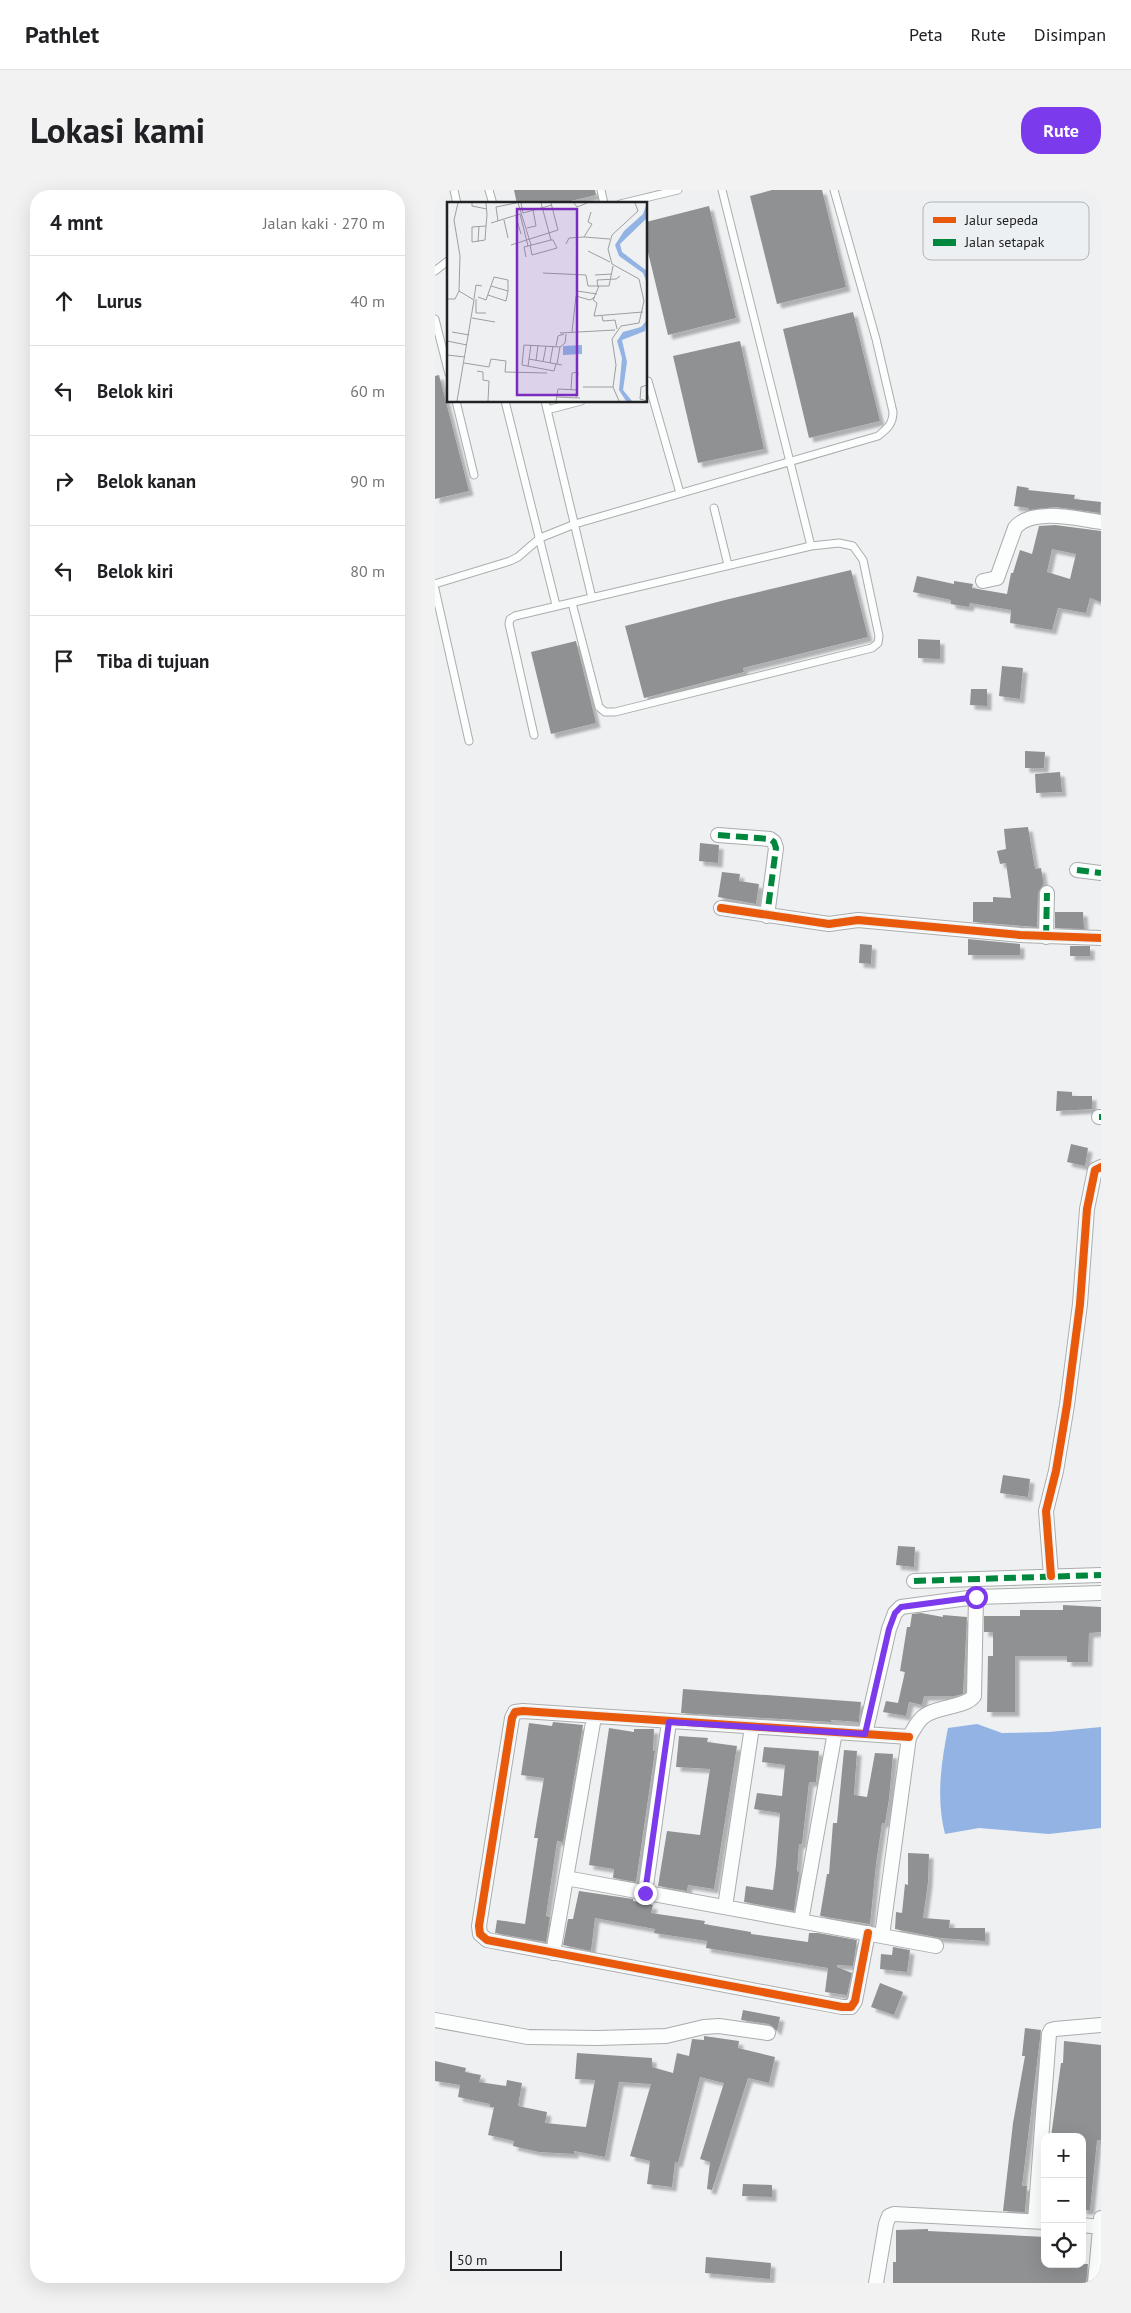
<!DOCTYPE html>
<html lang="id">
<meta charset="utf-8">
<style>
body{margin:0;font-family:"PT Sans",sans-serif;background:#f2f2f2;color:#202124}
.controls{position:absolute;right:15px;bottom:15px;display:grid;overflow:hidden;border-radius:10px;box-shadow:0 5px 20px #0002}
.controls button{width:45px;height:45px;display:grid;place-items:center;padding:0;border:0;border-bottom:1px solid #e0e0e0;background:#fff;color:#202124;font:25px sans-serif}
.scale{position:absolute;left:15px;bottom:12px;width:112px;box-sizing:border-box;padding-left:5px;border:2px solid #212223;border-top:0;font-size:14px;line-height:18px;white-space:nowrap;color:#212223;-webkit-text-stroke:4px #edf0f3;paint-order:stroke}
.stop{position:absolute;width:15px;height:15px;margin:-11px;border:4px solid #7c3aed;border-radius:50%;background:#fff}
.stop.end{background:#7c3aed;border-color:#fff;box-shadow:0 1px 5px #0008}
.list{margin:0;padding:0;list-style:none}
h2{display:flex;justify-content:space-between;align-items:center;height:65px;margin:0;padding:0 20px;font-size:21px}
h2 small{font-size:16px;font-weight:400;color:#757577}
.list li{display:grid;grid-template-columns:32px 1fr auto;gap:15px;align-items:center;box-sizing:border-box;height:90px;padding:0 20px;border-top:1px solid #e0e0e0}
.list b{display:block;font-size:19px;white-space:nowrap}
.list em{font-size:16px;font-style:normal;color:#757577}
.icon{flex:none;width:28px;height:28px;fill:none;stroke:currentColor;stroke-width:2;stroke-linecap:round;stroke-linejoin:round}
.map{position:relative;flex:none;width:666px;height:2093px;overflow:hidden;border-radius:20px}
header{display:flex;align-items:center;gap:30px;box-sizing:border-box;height:70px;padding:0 25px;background:#fff;border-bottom:1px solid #e0e0e0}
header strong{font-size:24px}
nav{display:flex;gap:28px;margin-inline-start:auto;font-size:18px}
.intro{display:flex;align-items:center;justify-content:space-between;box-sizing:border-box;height:120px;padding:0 30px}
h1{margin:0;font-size:35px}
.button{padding:12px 22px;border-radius:20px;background:#7c3aed;color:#fff;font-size:18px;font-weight:700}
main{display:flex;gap:30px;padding:0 30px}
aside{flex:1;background:#fff;border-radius:20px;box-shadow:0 5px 20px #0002}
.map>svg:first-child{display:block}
.water{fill:#92b3e3}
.building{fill:#909192;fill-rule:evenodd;filter:url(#shadow)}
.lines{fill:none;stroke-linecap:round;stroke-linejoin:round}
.lane-casing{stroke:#abacad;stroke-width:9}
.street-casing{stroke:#abacad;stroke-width:16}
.lane{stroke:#fcfdfd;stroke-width:7}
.street{stroke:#fcfdfd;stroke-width:14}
.quiet{stroke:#00873e;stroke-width:6;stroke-dasharray:12 6;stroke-linecap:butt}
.cycleway-casing{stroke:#edf0f3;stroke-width:11}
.cycleway{stroke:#e8590c;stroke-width:8}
.route{stroke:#7c3aed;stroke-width:6}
.inset-road{fill:none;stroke:#9c9e9f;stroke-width:1}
.view{fill:#7b2cbf;fill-opacity:0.15;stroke:#7b2cbf;stroke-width:2.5}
.inset-edge{fill:none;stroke:#212223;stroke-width:2.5}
.key{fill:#edf0f3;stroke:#b0b2b5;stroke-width:1}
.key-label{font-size:14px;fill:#212223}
</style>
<header>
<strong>Pathlet</strong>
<nav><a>Peta</a><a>Rute</a><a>Disimpan</a></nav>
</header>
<div class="intro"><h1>Lokasi kami</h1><a class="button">Rute</a></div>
<main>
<aside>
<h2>4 mnt<small>Jalan kaki · 270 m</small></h2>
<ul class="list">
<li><svg class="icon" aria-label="ahead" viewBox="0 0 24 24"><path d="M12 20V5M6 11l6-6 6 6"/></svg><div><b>Lurus</b></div><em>40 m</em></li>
<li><svg class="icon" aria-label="left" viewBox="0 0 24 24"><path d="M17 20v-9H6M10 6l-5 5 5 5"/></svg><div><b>Belok kiri</b></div><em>60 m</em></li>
<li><svg class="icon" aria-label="right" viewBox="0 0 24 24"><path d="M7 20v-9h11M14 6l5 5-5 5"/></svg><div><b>Belok kanan</b></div><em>90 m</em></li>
<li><svg class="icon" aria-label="left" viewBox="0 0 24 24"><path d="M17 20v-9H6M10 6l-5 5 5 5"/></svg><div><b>Belok kiri</b></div><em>80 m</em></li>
<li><svg class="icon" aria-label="arrive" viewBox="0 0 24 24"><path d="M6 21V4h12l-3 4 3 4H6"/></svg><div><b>Tiba di tujuan</b></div></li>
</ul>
</aside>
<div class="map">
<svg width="666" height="2093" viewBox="0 0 666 2093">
<defs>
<filter id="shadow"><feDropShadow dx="4.5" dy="4.5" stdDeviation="1" flood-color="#0004"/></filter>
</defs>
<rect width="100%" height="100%" fill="#eef0f2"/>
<path class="water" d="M542,1534L567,1543L614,1542L666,1537V1638L614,1644L544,1638L510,1644C501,1609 506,1573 513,1538Z"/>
<path class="building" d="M79,0H160L161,5L123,14H82Z
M337,0H387L411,97L342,114L315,6Z
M274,16L301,128L233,145L211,54V32Z
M418,122L445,231L374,248L348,139Z
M305,151L329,259L263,273L238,166Z
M4,185L34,301L0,309V186Z
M582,296L594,298L593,300L640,305L639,309L666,312L665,323L621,317L593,320L594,318L579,316Z
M620,335L666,341V412L655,408L651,423L623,418L617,440L575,433L576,420L535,413L534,417L516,414V410L478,402L482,386L519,394V391L538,394L537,398L572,404L576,383H578L585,360L597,364L604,336ZM617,359L641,364L635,389L612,382Z
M416,380L433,447L308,478L309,482L209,508L190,436L290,410Z
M483,449L505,450V469L483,468Z
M141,451L161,533L116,544L96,462Z
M567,476L588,478L585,509L564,506Z
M536,499H552V516L535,515Z
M590,561L610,562L609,578H590Z
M625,582L627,602L601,603L600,584Z
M593,637L600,679L606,678L608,690V695L603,703L602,737L538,732V712H558V707L576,708L571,673L565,674L562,661L571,659L569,639Z
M265,653L284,655L283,673L264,671Z
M287,682L305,684L304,691L324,694L321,714L283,707Z
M620,722H648L649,739L620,738Z
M533,749L585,754V765H533Z
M425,754L437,755L436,774L424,773Z
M635,756H655V766H635Z
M622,901L637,902V906H657V919L621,921Z
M636,954L653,958L650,976L632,972Z
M568,1285L595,1289L593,1307L565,1303Z
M463,1356L480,1357L479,1377L461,1375Z
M628,1415L666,1417V1442L654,1443L653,1472H632V1466H580V1522H552L553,1466H558V1442H549V1426H585V1420H628Z
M486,1423L508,1427V1425L532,1427L528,1504L520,1506H489L487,1515L474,1512L471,1526L448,1522L451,1511L463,1513L470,1482L465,1481L472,1437H475L477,1424Z
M248,1499L426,1512L424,1529V1532L396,1530V1532L246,1523Z
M118,1532L148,1535L128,1652L122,1651L111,1726L115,1727L111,1752L60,1743L62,1730L90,1734L103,1648H99L109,1588L86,1585L94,1533L117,1536Z
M174,1538L199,1542V1539H219L218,1561H220L201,1692L178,1688L179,1679L154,1675Z
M244,1546L273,1548L272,1552L302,1556L279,1699L253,1695L252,1701L223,1696L232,1641L265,1645L275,1579L241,1577Z
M329,1557L384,1561L381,1592H374L367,1654H364L362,1681L364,1682L359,1721L309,1712L311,1696L338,1700L341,1675L345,1623L319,1619L322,1603L347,1606L350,1575L327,1572Z
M409,1560L422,1561L419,1605L432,1607L440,1563L458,1564L454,1609L450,1633H447L441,1674L435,1734L385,1726L392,1684H394L398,1633H402Z
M473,1663L494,1664L493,1692L488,1728L515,1730L514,1738H550V1751L505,1748L460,1739L461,1722L467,1723L470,1694L473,1695Z
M144,1701L198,1709V1711L218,1715L216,1723L270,1731L269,1734L316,1742V1744L373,1752L374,1743H383L422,1750L418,1776L402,1775V1777L417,1783L412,1805L390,1802L393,1778L271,1758L272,1751L219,1743L220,1739L160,1728L156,1761L128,1755L133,1729H138Z
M458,1757L475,1760L472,1782L445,1779L446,1764L457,1765Z
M445,1793L468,1802L459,1825L436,1817Z
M308,1820L345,1827L342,1841L334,1834L306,1830Z
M590,1838L606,1840L587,1996H592L590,2022L568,2021L578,1933L590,1866H587Z
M269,1846L304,1851L303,1858L340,1867L334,1893L313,1888L277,2000L272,1999L275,1972L265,1969L289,1893L265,1887L243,1973L240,1972L237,1997L212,1994L215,1971L195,1966L216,1894L184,1892L170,1967L139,1961V1964L104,1962L78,1956L79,1951L53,1945L59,1917H55V1914L23,1907L25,1895L0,1891V1871L31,1878L30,1882L46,1885L44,1892L71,1896L72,1890L87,1893L83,1916L112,1922L110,1933L151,1937L160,1890L140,1889L142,1863L217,1868V1877L238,1883L242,1863L254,1866L257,1849L269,1850Z
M629,1851L666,1855V1950H662L655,2020H647V1947H616L626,1873H628Z
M308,1994L337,1995V2007L307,2006Z
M493,2039V2041L610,2047V2074H653L651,2093H458V2072H461V2040Z
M271,2067L336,2073L335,2089L270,2083Z"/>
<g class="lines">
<defs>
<path id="lane" d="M19,0L22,14
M54,0L58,14
M166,0L169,14
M287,0L376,356
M185,14L243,0
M0,81L14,70
M0,129L14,184
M213,191L245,303
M21,211L39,285
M70,211L121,415
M110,211L157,408
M112,220L146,211
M279,318L293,375
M0,394L75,371L83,367L105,348L140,334L443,246C452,239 458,234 458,222L441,149L399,0
M0,399L34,551
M99,545L74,434L75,429L80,426L376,356L404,353L418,356L428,370L444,446L443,453L437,458L180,522H170L164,517L137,413"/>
<path id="street" d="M548,391L562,388L580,338C596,317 643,329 666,332
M283,645L335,649L339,652L341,658L332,726
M642,680L666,683
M286,718L394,734L423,730L585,745L666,748
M611,747L612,703
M664,927H666
M616,1386L611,1321L621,1281L632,1215L645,1114L652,1019L660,980L666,977
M479,1391L666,1385
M430,1544L454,1439L460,1423L466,1417L541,1407L666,1403
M131,1688L501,1756
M210,1703L234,1532
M290,1717L317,1537
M366,1731L400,1542
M433,1743L420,1811L416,1817H407L52,1750L45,1744L44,1736L77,1528L80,1522L88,1521L474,1547
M447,1746L474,1547C478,1541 482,1532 488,1527C501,1516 530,1518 539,1506L541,1407
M118,1763L159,1527
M0,1830L93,1847L163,1848L231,1846L269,1837L284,1836L333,1843
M600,2031L614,1844L616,1840L620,1839L666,1835
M647,2035L665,2037
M441,2093L451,2034L454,2026L459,2024L610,2032
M660,2093L666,2028"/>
</defs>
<use href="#lane" class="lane-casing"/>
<use href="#street" class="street-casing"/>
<use href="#lane" class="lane"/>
<use href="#street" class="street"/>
<path class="quiet" d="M283,645L335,649L339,652L341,658L332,726
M642,680L666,683
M611,747L612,703
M664,927H666
M479,1391L666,1385"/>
<defs>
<path id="cycleway" d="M286,718L394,734L423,730L585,745L666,748
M616,1386L611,1321L621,1281L632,1215L645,1114L652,1019L660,980L666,977
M433,1743L420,1811L416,1817H407L52,1750L45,1744L44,1736L77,1528L80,1522L88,1521L474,1547"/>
</defs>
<use href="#cycleway" class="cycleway-casing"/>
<use href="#cycleway" class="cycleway"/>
</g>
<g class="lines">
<path class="route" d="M210,1703L234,1532L430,1544L454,1439L460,1423L466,1417L541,1407"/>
</g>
<g transform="translate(12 12)">
<rect width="200" height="200" fill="#eef0f2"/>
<path d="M200,1V16L173,42L175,50L200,69V81L196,71L172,54L168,43L177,29L196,12ZM200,118L198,129L175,138L180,160L176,188L185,199H179L172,188L175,156L170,139L176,130L194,125ZM135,143V152L116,153V144Z" fill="#92b3e3"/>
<path class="inset-road" d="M25,1V4L40,7M71,1L84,43M74,1L76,11L105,3M94,1L104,38M127,1L130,5L140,1M144,10L141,20L145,22L137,35L163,37M69,15L74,32M57,18L61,36M51,19L49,5L69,1M44,21L73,12L81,44M39,24L25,25V40L38,38L39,24L40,13L39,1M80,26L89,24L86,8M31,40L32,24M119,42L122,36L137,35M64,43L111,28L104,1M141,49L163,60M79,55L77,45L104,38H106L110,46L85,53L83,43M96,71L139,73L141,84H162L166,64M148,73L165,72M152,84L146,98L150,101L147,114L196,110M151,85L150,78L169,77L173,74M130,89L150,92M41,93L59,99L61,89M31,95L39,98L47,75L61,78V89L44,84M0,97H8L12,89M27,97L29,83L35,84M29,97V111H39M155,114L156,119L168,118L170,127M25,116L48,120M5,130L22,133M125,130L129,94L143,98L148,95M113,131L168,128M0,139L20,143M109,144L111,134L117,132M0,153L18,155M82,157L115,163M89,159L91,143M96,160L99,144M17,161L42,165L44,157L59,159L58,170L100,171M103,161L106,144M109,162L107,169L75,163L77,143L113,145L118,141L119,132M110,162L113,145M81,164L84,143M30,169L36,170V178L42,179L41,199M200,183L194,185L193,197L200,199M136,185H166M124,188L125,171L131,170L129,196M109,195L133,196M10,199L27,98L12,89L13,54L7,18L11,1M109,199L111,187L130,188M172,199L166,185L169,163L165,137L174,124L192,121L197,99L192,77L165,62L161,47L165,33L191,9L188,1"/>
<path class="view" d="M70,7H130V193H70Z"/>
<rect width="200" height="200" class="inset-edge"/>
</g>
<rect x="488" y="12" width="166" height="58" rx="8" class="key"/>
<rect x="498" y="27" width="23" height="6" fill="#e8590c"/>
<rect x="498" y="49" width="23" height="7" fill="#00873e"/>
<g class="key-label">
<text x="530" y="35">Jalur sepeda</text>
<text x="530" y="57">Jalan setapak</text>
</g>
</svg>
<div class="controls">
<button>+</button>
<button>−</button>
<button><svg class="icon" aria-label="locate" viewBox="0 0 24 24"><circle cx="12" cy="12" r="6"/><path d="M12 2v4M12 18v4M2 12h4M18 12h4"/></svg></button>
</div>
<div class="scale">50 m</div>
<div class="stop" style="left:541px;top:1407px"></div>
<div class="stop end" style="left:210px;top:1703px"></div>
</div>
</main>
